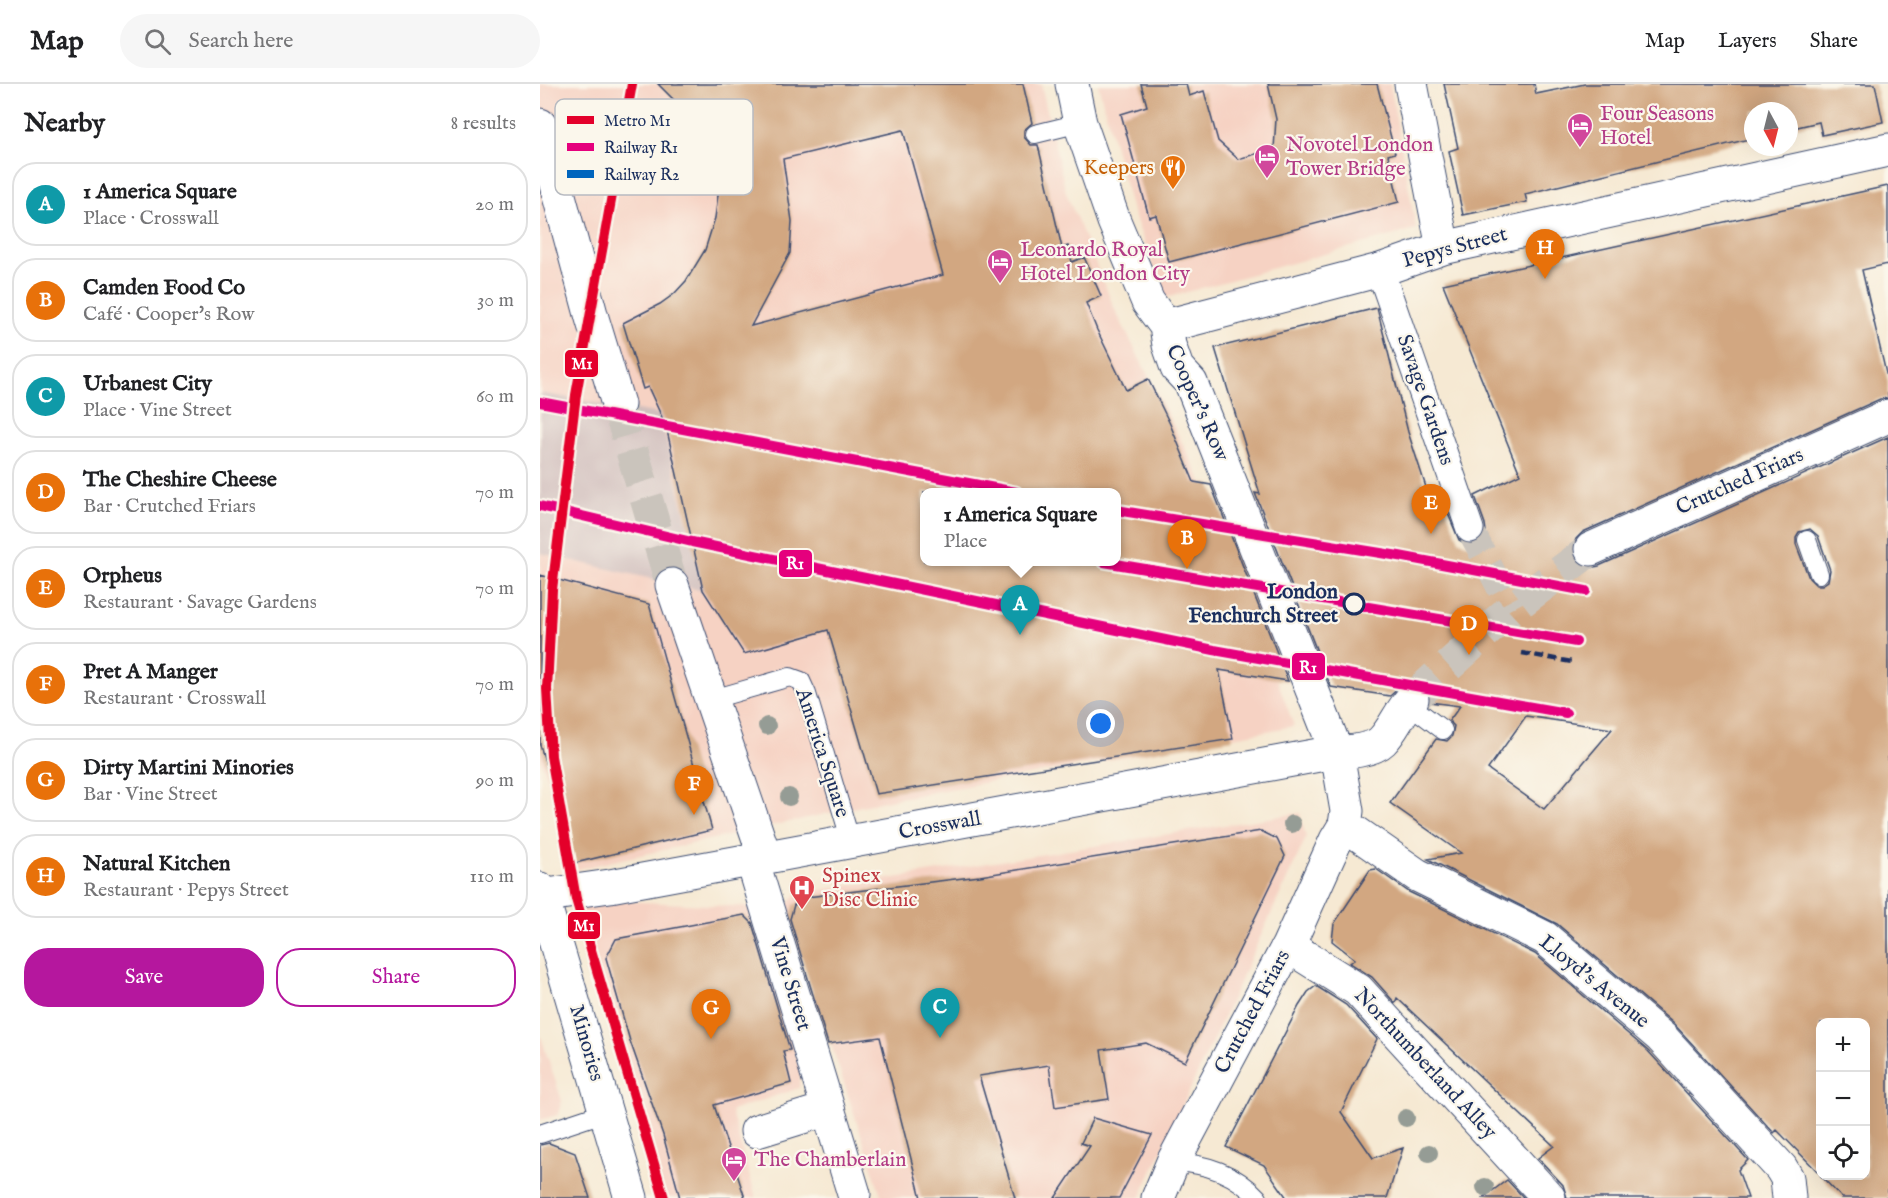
<!DOCTYPE html>
<meta charset="utf-8">
<style>
body{margin:0;font-family:"IM FELL English",serif;background:#f6f6f6;color:#202124}
.controls{position:absolute;right:18px;bottom:18px;display:grid;overflow:hidden;border-radius:12px;box-shadow:0 6px 24px #0002}
.controls button{width:54px;height:54px;display:grid;place-items:center;padding:0;border:0;border-bottom:2px solid #e0e0e0;background:#fff;color:#202124;font:30px sans-serif}
.compass{position:absolute;left:1204px;top:18px;width:54px;height:54px;border-radius:50%;background:#fff;box-shadow:0 6px 24px #0002;rotate:173deg}
.you{position:absolute;left:561px;top:640px;width:21px;height:21px;margin:-15px;border:4px solid #fff;border-radius:50%;background:#1a73e8;box-shadow:0 0 0 9px #1a73e833}
.badge{display:grid;place-items:center;width:39px;height:39px;border-radius:50%;background:#b5179e;color:#fff;font-size:20px;font-weight:700}
.pin{position:absolute;translate:-50% -50px;filter:drop-shadow(0 2px 3px #0008)}
.pin::after{content:'';position:absolute;top:32px;width:21px;height:18px;background:inherit;clip-path:polygon(0 0,100% 0,50% 100%)}
.popup{position:absolute;left:380px;top:404px;width:201px;height:78px;box-sizing:border-box;display:grid;place-content:center;border-radius:12px;background:#fff;filter:drop-shadow(0 2px 4px #0005);font-size:20px;white-space:nowrap;color:#757577}
.popup b{font-size:22px;color:#202124}
.popup::after{content:'';position:absolute;left:50%;top:100%;margin-left:-12px;border:12px solid transparent;border-top-color:#fff}
.list{margin:0;padding:0;list-style:none}
h2{display:flex;justify-content:space-between;align-items:center;height:78px;margin:0;padding:0 24px;font-size:26px}
h2 small{font-size:20px;font-weight:400;color:#757577}
.list li{display:grid;grid-template-columns:39px 1fr auto;gap:18px;align-items:center;box-sizing:border-box;height:84px;margin:0 12px 12px;padding:0 12px;border:2px solid #e0e0e0;border-radius:24px}
.list b{display:block;font-size:22px;white-space:nowrap}
.list p{margin:0;font-size:20px;white-space:nowrap;color:#757577}
.list em{font-size:20px;font-style:normal;color:#757577}
.actions{display:flex;gap:12px;padding:18px 24px}
.actions a{flex:1;padding:14px 0;border:2px solid #b5179e;border-radius:24px;text-align:center;font-size:21px;color:#b5179e}
.actions .main{background:#b5179e;color:#fff}
.icon{flex:none;width:33px;height:33px;fill:none;stroke:currentColor;stroke-width:2;stroke-linecap:round;stroke-linejoin:round}
.map{position:relative;flex:none;width:1348px;height:1114px;overflow:hidden}
header{display:flex;align-items:center;gap:36px;box-sizing:border-box;height:84px;padding:0 30px;background:#fff;border-bottom:2px solid #e0e0e0}
header strong{font-size:28px}
nav{display:flex;gap:33px;margin-inline-start:auto;font-size:21px}
.search{width:420px;height:54px;background:#f6f6f6;display:flex;align-items:center;gap:15px;box-sizing:border-box;padding:0 21px;border-radius:33px;color:#757577;font-size:22px}
main{display:flex}
aside{flex:1;background:#fff}
.map>svg:first-child{display:block}
.built{fill:#f6d2c3;fill-rule:evenodd}
.industrial{fill:#d1bfbd}
.building{fill:#d2a781;fill-rule:evenodd}
.lines{fill:none;stroke-linecap:round;stroke-linejoin:round}
.pedestrian-tunnel{stroke:#cac4bc;stroke-width:27;stroke-dasharray:27 14;stroke-linecap:butt}
.minor-tunnel{stroke:#cac4bc;stroke-width:33;stroke-dasharray:33 16;stroke-linecap:butt}
.service-casing{stroke:#3c4b70;stroke-width:20}
.pedestrian-casing{stroke:#3c4b70;stroke-width:29}
.minor-casing{stroke:#3c4b70;stroke-width:35}
.tertiary-casing{stroke:#3c4b70;stroke-width:35}
.service{stroke:#fff;stroke-width:18}
.pedestrian{stroke:#fff;stroke-width:27}
.minor{stroke:#fff;stroke-width:33}
.tertiary{stroke:#fff;stroke-width:33}
.rail{stroke:#1b2f5e;stroke-width:4.5;stroke-dasharray:9 4.5;stroke-linecap:butt}
.rail-1-casing{stroke:#fbf7ec;stroke-width:15}
.rail-1{stroke:#e5007d;stroke-width:10}
.metro-1-casing{stroke:#fbf7ec;stroke-width:15}
.metro-1{stroke:#e4002b;stroke-width:10}
.tree{fill:#959c95}
.stop-dot{fill:#fbf7ec;stroke:#1b2f5e;stroke-width:3}
.labels{text-anchor:middle;dominant-baseline:central;stroke-width:4.5;stroke-linejoin:round;paint-order:stroke}
.hotel-label{font-size:21px;fill:#b23c85;stroke:#fbf7ec;text-anchor:start}
.food-label{font-size:21px;fill:#c56008;stroke:#fbf7ec;text-anchor:end}
.street-label{font-size:21px;fill:#1b2f5e;stroke:#fbf7ec}
.stop-label{font-size:21px;font-weight:bold;fill:#1b2f5e;stroke:#fbf7ec;text-anchor:end}
.health-label{font-size:21px;fill:#be3a42;stroke:#fbf7ec;text-anchor:start}
.key{fill:#fbf7ec;stroke:#b8bbc1;stroke-width:1.5}
.key-label{font-size:16px;fill:#1b2f5e}
.line-badge{stroke:#fbf7ec;stroke-width:2}
.badge-label{font-size:16px;text-anchor:middle;font-weight:bold;fill:#fff}
</style>
<header>
<strong>Map</strong>
<div class="search"><svg class="icon" aria-label="search" viewBox="0 0 24 24"><circle cx="10" cy="10" r="6"/><path d="M15 15l6 6"/></svg>Search here</div>
<nav><a>Map</a><a>Layers</a><a>Share</a></nav>
</header>
<main>
<aside>
<h2>Nearby<small>8 results</small></h2>
<ul class="list">
<li><span class="badge" style="background:#0f9aa8">A</span><div><b>1 America Square</b><p>Place · Crosswall</p></div><em>20 m</em></li>
<li><span class="badge" style="background:#e8710a">B</span><div><b>Camden Food Co</b><p>Café · Cooper's Row</p></div><em>30 m</em></li>
<li><span class="badge" style="background:#0f9aa8">C</span><div><b>Urbanest City</b><p>Place · Vine Street</p></div><em>60 m</em></li>
<li><span class="badge" style="background:#e8710a">D</span><div><b>The Cheshire Cheese</b><p>Bar · Crutched Friars</p></div><em>70 m</em></li>
<li><span class="badge" style="background:#e8710a">E</span><div><b>Orpheus</b><p>Restaurant · Savage Gardens</p></div><em>70 m</em></li>
<li><span class="badge" style="background:#e8710a">F</span><div><b>Pret A Manger</b><p>Restaurant · Crosswall</p></div><em>70 m</em></li>
<li><span class="badge" style="background:#e8710a">G</span><div><b>Dirty Martini Minories</b><p>Bar · Vine Street</p></div><em>90 m</em></li>
<li><span class="badge" style="background:#e8710a">H</span><div><b>Natural Kitchen</b><p>Restaurant · Pepys Street</p></div><em>110 m</em></li>
</ul>
<div class="actions"><a class="main">Save</a><a>Share</a></div>
</aside>
<div class="map">
<svg width="1348" height="1114" viewBox="0 0 1348 1114">
<rect width="100%" height="100%" fill="#fbf7ec"/>
<filter id="ink" filterUnits="userSpaceOnUse"><feTurbulence type="fractalNoise" baseFrequency=".0167" numOctaves="2"/><feDisplacementMap in="SourceGraphic" scale="12" xChannelSelector="R" yChannelSelector="G"/><feConvolveMatrix kernelMatrix="1 2 1 2 8 2 1 2 1" color-interpolation-filters="sRGB"/></filter>
<filter id="wash" filterUnits="userSpaceOnUse"><feTurbulence type="fractalNoise" baseFrequency=".008" numOctaves="4" result="noise"/><feDisplacementMap in="SourceGraphic" scale="24" xChannelSelector="R" yChannelSelector="G"/><feGaussianBlur stdDeviation="1.35" result="paint"/><feColorMatrix in="noise" values="0 0 0 0 0 0 0 0 0 0 0 0 0 0 0 0 0 1.4 0 .05"/><feComposite in="paint" operator="in"/></filter>
<g filter="url(#wash)">
<rect width="100%" height="100%" fill="#f6e9d3"/>
<path class="built" d="M0,0H501L526,109L576,228L672,418L754,642L349,716L37,785L0,672ZM384,408H576V478H384Z
M558,0H850L876,145L625,214L591,123Z
M760,729L766,754L600,1114H342L246,824L256,810Z
M36,815L210,823L261,988L259,1004L191,1027L216,1114H120Z
M0,950L22,1017L18,1031L0,1036Z"/>
<path class="industrial" d="M0,309L120,330L164,507L0,469Z"/>
<g id="blocks">
<path class="building" d="M118,0H483L492,39L484,46V53L491,61H498L522,164L528,162L532,178L544,173L561,212L546,219L557,246L586,306L608,295L630,340L654,398L671,401L748,597L679,586L693,655L336,710L288,546L204,570L163,506L126,342L108,303L103,305L83,239L120,220L134,210L146,197L165,166L175,134L178,111L176,91L173,74L165,55L153,35ZM363,46L403,191L211,242L250,169L252,137L243,75ZM384,408H576V477H384Z
M601,0H646L649,12L664,7L678,57L698,75L734,65L736,35L728,0H837L855,69L848,71L859,118L629,178L616,131L609,133L581,30L607,22Z
M904,0H994L996,10L1045,0H1335L1343,38L1282,51L1279,38L1249,45V27H1213V54L985,110L987,118L923,131L909,67L918,64Z
M1348,102V180L1322,186L1348,298V314L1340,315L1043,448L1036,455L1032,464L1034,473L1041,480L1050,484L1059,482L1348,353V1114H1302L1281,1092H1326V939H1281V1091L1237,1046L1234,1049L1133,939L1017,840L888,775L921,769L850,719L896,655L907,657L912,652L914,642L909,637L920,622L890,618V610L885,601L875,597H866L850,612L791,603L715,409L720,410L675,264L837,224L868,348L895,431L906,425L919,456L926,460H935L942,455L946,447L945,440L935,412L980,390L903,200ZM1270,445L1278,452L1290,486L1288,497L1282,501H1276L1269,494L1256,460V453L1259,448ZM986,632L1072,645L1004,725L948,685Z
M0,491L109,520L172,746L35,779L0,661Z
M721,747L737,755L745,772L645,978L606,959L561,966L569,1015L515,1023L509,981L439,992L475,1114H381L340,953L288,960L250,835L254,821L267,813L440,792Z
M836,785L869,808L995,870L1108,967L1208,1076L1198,1086L1208,1114H1027L1023,1101L998,1074L1014,1062L857,914L855,919L832,893L810,879L815,875L792,857L794,840L830,786Z
M204,831L212,839L250,966L243,967L251,999L174,1021L205,1114H140L123,1051L90,957L66,874L76,855Z
M776,902L806,921L837,955L801,1028L833,1074L863,1064L847,1114H747L724,1081L686,1063L759,922L768,908Z
M553,1034L612,1051L579,1114H515L550,1062L541,1059Z
M9,1059L35,1069L50,1114H0V1061Z
M967,1096L984,1114H943Z"/>
</g>
</g>
<g filter="url(#ink)">
<use href="#blocks" fill-opacity="0" stroke="#3c4b70" stroke-width="1.5"/>
<g class="lines">
<path class="pedestrian-tunnel" d="M930,445L971,525"/>
<path class="minor-tunnel" d="M78,320L132,501
M872,615L971,525L1051,465"/>
<defs>
<path id="service" d="M495,50L540,39
M1267,456L1279,490
M173,615L250,593L261,597L267,610L311,758
M865,622L878,627L903,646
M0,1050L66,1028
M633,1078C665,1079 696,1090 718,1114"/>
<path id="pedestrian" d="M840,186L930,445"/>
<path id="minor" d="M532,0L540,39L574,137L608,218L626,242L629,261L637,284L651,299L797,669L807,727L805,741L796,756L748,862L633,1078L618,1114
M871,0L903,164
M0,41L52,234L78,320
M626,242L840,186L903,164L1348,66
M1051,465L1348,332
M132,501L225,773
M805,741L877,791L1005,854L1121,953L1241,1084L1247,1094L1249,1114
M212,775L314,1110
M0,812L70,802L779,671C795,669 831,668 842,657C854,645 860,627 872,615
M748,862L818,906L1009,1114
M217,1047L288,1025"/>
<path id="tertiary" d="M0,805L91,1114"/>
</defs>
<use href="#service" class="service-casing"/>
<use href="#pedestrian" class="pedestrian-casing"/>
<use href="#minor" class="minor-casing"/>
<use href="#tertiary" class="tertiary-casing"/>
<use href="#service" class="service"/>
<use href="#pedestrian" class="pedestrian"/>
<use href="#minor" class="minor"/>
<use href="#tertiary" class="tertiary"/>
<path class="rail" d="M993,497L1046,507
M985,550L1036,558
M982,569L1032,578
M973,619L1026,629"/>
<defs>
<path id="rail-1" d="M0,318L476,408
M0,422L152,458L674,566L1026,629
M576,426L859,472L1046,507
M564,478L1036,558"/>
</defs>
<use href="#rail-1" class="rail-1-casing"/>
<use href="#rail-1" class="rail-1"/>
<defs>
<path id="metro-1" d="M92,0L36,311L12,506L7,605L11,672L36,815L124,1114"/>
</defs>
<use href="#metro-1" class="metro-1-casing"/>
<use href="#metro-1" class="metro-1"/>
</g>
<g class="tree">
<circle cx="227" cy="642" r="9"/>
<circle cx="249" cy="713" r="9"/>
<circle cx="752" cy="740" r="9"/>
<circle cx="866" cy="1034" r="9"/>
<circle cx="889" cy="1069" r="9"/>
<circle cx="945" cy="1103" r="9"/>
</g>
</g>
<defs>
<symbol id="hotel-pin" viewBox="-11 -11 22 30"><path d="M0 17L-7.5 6A9.5 9.5 0 1 1 7.5 6Z" fill="#d1479c" stroke="#fbf7ec"/><path d="M-6-4.5h1.5V1H6V5H4.5V3h-9V5H-6ZM-4 0a1.8 1.8 0 1 1 3.6 0ZM.5 0V-2.5h3Q6-2.5 6 0Z" fill="#fff"/></symbol>
<symbol id="restaurant-pin" viewBox="-11 -11 22 30"><path d="M0 17L-7.5 6A9.5 9.5 0 1 1 7.5 6Z" fill="#e8710a" stroke="#fbf7ec"/><path d="M-5-6h1v4h1v-4h1v4h1v-4h1v5L-1.5 .5V6h-2V.5L-5-1ZM5-6V6H3V1.5H1.5Q1.5-4 5-6Z" fill="#fff"/></symbol>
<symbol id="hospital-pin" viewBox="-11 -11 22 30"><path d="M0 17L-7.5 6A9.5 9.5 0 1 1 7.5 6Z" fill="#e0444e" stroke="#fbf7ec"/><path d="M-5-5h3v3.5h4V-5h3V5h-3V1.5h-4V5h-3Z" fill="#fff"/></symbol>
</defs>
<g fill-rule="evenodd">
<use href="#hotel-pin" x="1025" y="27" width="30" height="40"/>
<use href="#hotel-pin" x="712" y="58" width="30" height="40"/>
<use href="#restaurant-pin" x="618" y="69" width="30" height="40"/>
<use href="#hotel-pin" x="445" y="163" width="30" height="40"/>
<use href="#hospital-pin" x="247" y="789" width="30" height="40"/>
<use href="#hotel-pin" x="179" y="1061" width="30" height="40"/>
</g>
<circle class="stop-dot" cx="814" cy="520" r="10"/>
<g class="labels">
<g class="hotel-label">
<text x="1060" y="30">Four Seasons<tspan x="1060" dy="24">Hotel</tspan></text>
<text x="746" y="61">Novotel London<tspan x="746" dy="24">Tower Bridge</tspan></text>
<text x="480" y="166">Leonardo Royal<tspan x="480" dy="24">Hotel London City</tspan></text>
<text x="214" y="1076">The Chamberlain</text>
</g>
<g class="food-label">
<text x="614" y="84">Keepers</text>
</g>
<g class="street-label">
<text transform="translate(915 164) rotate(-15)">Pepys Street</text>
<text transform="translate(885 316) rotate(71)">Savage Gardens</text>
<text transform="translate(657 319) rotate(66)">Cooper's Row</text>
<text transform="translate(1200 398) rotate(-24)">Crutched Friars</text>
<text transform="translate(282 669) rotate(72)">America Square</text>
<text transform="translate(400 742) rotate(-10)">Crosswall</text>
<text transform="translate(1054 898) rotate(39)">Lloyd's Avenue</text>
<text transform="translate(250 900) rotate(73)">Vine Street</text>
<text transform="translate(713 928) rotate(-62)">Crutched Friars</text>
<text transform="translate(46 959) rotate(74)">Minories</text>
<text transform="translate(885 980) rotate(47)">Northumberland Alley</text>
</g>
<g class="stop-label">
<text x="798" y="508">London<tspan x="798" dy="24">Fenchurch Street</tspan></text>
</g>
<g class="health-label">
<text x="282" y="792">Spinex<tspan x="282" dy="24">Disc Clinic</tspan></text>
</g>
</g>
<rect x="15" y="15" width="198" height="96" rx="9" class="key"/>
<rect x="27" y="32" width="27" height="8" fill="#e4002b"/>
<rect x="27" y="59" width="27" height="8" fill="#e5007d"/>
<rect x="27" y="86" width="27" height="8" fill="#0065bd"/>
<g class="key-label">
<text x="64" y="42">Metro M1</text>
<text x="64" y="69">Railway R1</text>
<text x="64" y="96">Railway R2</text>
</g>
<g class="line-badge">
<rect x="24" y="265" width="35" height="29" rx="6" fill="#e4002b"/>
<rect x="238" y="465" width="35" height="29" rx="6" fill="#e5007d"/>
<rect x="751" y="568" width="35" height="29" rx="6" fill="#e5007d"/>
<rect x="27" y="827" width="34" height="29" rx="6" fill="#e4002b"/>
</g>
<g class="badge-label">
<text x="42" y="285">M1</text>
<text x="255" y="485">R1</text>
<text x="768" y="589">R1</text>
<text x="44" y="847">M1</text>
</g>
</svg>
<div class="controls">
<button>+</button>
<button>−</button>
<button><svg class="icon" aria-label="locate" viewBox="0 0 24 24"><circle cx="12" cy="12" r="6"/><path d="M12 2v4M12 18v4M2 12h4M18 12h4"/></svg></button>
</div>
<svg class="compass" viewBox="-18 -18 36 36"><path d="M0-13l5 13h-10z" fill="#e53935"/><path d="M0 13l5-13h-10z" fill="#757577"/></svg>
<div class="you"></div>
<div class="pin badge" style="left:480px;top:551px;background:#0f9aa8">A</div>
<div class="popup"><b>1 America Square</b>Place</div>
<div class="pin badge" style="left:647px;top:485px;background:#e8710a">B</div>
<div class="pin badge" style="left:400px;top:954px;background:#0f9aa8">C</div>
<div class="pin badge" style="left:929px;top:571px;background:#e8710a">D</div>
<div class="pin badge" style="left:891px;top:450px;background:#e8710a">E</div>
<div class="pin badge" style="left:154px;top:731px;background:#e8710a">F</div>
<div class="pin badge" style="left:171px;top:955px;background:#e8710a">G</div>
<div class="pin badge" style="left:1005px;top:195px;background:#e8710a">H</div>
</div>
</main>
